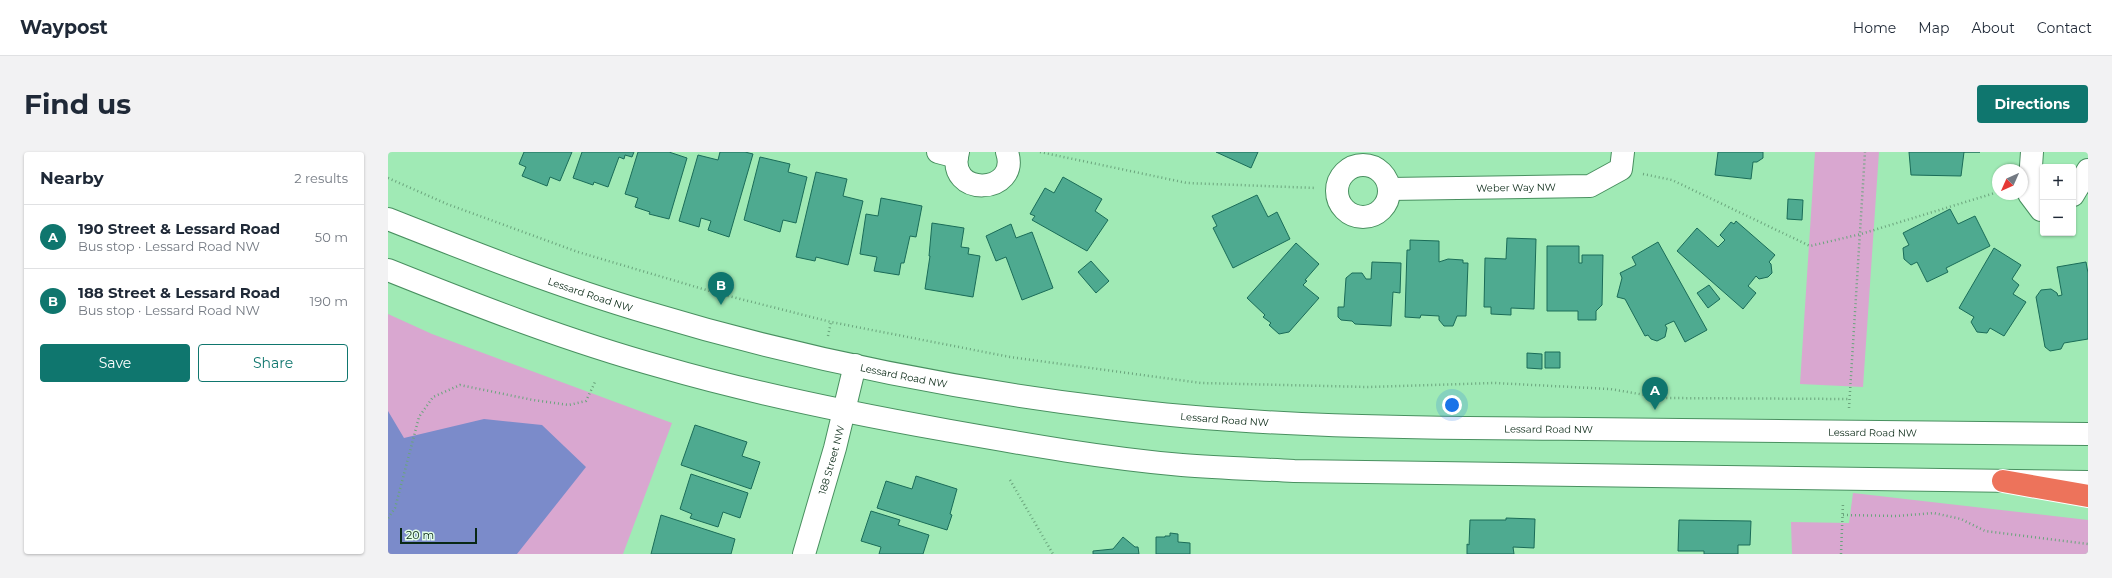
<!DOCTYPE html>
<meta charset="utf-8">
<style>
body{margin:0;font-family:Montserrat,sans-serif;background:#f2f2f3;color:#1f2937}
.controls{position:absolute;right:12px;top:12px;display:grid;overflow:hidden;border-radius:4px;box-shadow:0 1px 3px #0004}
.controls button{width:36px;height:36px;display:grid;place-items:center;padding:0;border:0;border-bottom:1px solid #e0e1e3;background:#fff;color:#1f2937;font:20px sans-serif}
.compass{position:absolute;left:1604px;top:12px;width:36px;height:36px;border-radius:50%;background:#fff;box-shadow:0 1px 3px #0004;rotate:225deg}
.scale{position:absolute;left:12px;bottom:10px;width:77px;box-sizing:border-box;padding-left:4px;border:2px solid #092815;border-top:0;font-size:11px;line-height:14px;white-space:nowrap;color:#092815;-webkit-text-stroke:3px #e2ffe9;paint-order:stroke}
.you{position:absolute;left:1064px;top:253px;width:14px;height:14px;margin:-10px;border:3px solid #fff;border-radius:50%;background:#1a73e8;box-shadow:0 0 0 6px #1a73e833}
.badge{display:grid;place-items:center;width:26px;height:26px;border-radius:50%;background:#0f766e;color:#fff;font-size:13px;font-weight:700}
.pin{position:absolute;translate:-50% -33px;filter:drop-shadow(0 1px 2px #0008)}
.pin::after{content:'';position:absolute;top:21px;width:14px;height:12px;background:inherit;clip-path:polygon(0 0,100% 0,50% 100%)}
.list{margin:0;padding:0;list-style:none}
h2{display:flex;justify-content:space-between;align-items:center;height:52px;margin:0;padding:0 16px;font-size:17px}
h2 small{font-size:13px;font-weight:400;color:#747a83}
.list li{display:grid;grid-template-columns:26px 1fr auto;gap:12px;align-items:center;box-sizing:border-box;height:64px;padding:0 16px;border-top:1px solid #e0e1e3}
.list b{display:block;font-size:15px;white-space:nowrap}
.list p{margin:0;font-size:13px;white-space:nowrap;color:#747a83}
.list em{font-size:13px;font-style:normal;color:#747a83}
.actions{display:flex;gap:8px;padding:12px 16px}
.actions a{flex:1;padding:9px 0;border:1px solid #0f766e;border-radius:4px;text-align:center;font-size:14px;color:#0f766e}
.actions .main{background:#0f766e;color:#fff}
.map{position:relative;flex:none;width:1700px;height:402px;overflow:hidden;border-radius:4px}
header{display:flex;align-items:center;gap:24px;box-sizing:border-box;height:56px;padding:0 20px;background:#fff;border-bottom:1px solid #e0e1e3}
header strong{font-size:19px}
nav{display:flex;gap:22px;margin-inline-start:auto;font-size:14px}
.intro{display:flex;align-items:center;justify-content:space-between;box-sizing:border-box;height:96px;padding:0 24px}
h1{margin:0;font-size:28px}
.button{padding:10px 18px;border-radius:4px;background:#0f766e;color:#fff;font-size:14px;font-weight:700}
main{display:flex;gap:24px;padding:0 24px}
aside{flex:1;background:#fff;border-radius:4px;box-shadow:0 1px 3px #0004}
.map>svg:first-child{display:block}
.green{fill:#d9a7d0}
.water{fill:#7b8bca}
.building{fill:#4eaa90;stroke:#1a6c58}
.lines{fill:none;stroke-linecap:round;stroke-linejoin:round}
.minor-casing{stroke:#499060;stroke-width:24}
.secondary-casing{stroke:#499060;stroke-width:24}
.motorway-casing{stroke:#fff;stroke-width:24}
.path{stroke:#6aa47c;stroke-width:2.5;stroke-dasharray:1 3;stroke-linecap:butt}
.minor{stroke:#fff;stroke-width:22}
.secondary{stroke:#fff;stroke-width:22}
.motorway{stroke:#ed735b;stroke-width:22}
.labels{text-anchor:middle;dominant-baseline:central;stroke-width:3;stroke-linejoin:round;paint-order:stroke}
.street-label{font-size:10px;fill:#092815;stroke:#e2ffe9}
</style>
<header>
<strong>Waypost</strong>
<nav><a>Home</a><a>Map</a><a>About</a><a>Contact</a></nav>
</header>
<div class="intro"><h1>Find us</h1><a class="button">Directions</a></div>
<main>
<aside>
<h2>Nearby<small>2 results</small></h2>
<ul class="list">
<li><span class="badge">A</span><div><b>190 Street &amp; Lessard Road</b><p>Bus stop · Lessard Road NW</p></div><em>50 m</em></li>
<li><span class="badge">B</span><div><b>188 Street &amp; Lessard Road</b><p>Bus stop · Lessard Road NW</p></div><em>190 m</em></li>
</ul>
<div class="actions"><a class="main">Save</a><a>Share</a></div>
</aside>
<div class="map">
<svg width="1700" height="402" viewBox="0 0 1700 402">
<rect width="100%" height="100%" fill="#a0eab5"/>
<path class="green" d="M1427,0H1491L1475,235L1412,232Z
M0,162L44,182L284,271L235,402H0Z
M1465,341L1700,368V402H1404L1403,370L1461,371Z"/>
<path class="water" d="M0,259L16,286L96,267L154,273L198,315L129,402H0Z"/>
<path class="building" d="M136,0H184L172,29L162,25L159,34L134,24L138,15L131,12Z
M194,0H246L244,5L237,3L236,7L231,5L220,35L206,30L205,33L185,26Z
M250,0H281L299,6L281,67L261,62L262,60L247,55L250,46L237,42Z
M332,0H357L365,2L341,85L320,78L323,69L313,66L311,75L291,69L310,3L330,8Z
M828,0H870L863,16Z
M1330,0H1375V6L1369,10H1365L1363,27L1327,23Z
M1521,0H1592H1576L1573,24L1523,23Z
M372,5L402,12L400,20L419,25L408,71L395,68L392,80L356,68Z
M428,20L459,27L455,44L475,49L460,113L428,105L427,109L408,105Z
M675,25L714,47L707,59L720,68L699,99L644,68L647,64L642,62L657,36L666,41Z
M869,43L880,65L889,60L902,87L845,116L825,76L829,74L824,64Z
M493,46L534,54L528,85L522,84L516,111H513L511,123L486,119L489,105L472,102L478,62L490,64Z
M1400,47L1415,48L1414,68L1399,67Z
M1562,57L1570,72L1587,64L1602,94L1558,116L1560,120L1539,130L1529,110L1523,113L1516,107L1515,96L1521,93L1515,81Z
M1348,69L1387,103L1381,110L1383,112L1384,121L1380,125L1371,127L1368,124L1360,134L1368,141L1355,157L1289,99L1309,76L1330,95L1337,88L1332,83L1343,70L1346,72Z
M544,71L576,76L573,95L581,96L580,102L592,104L585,145L537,137L542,104H541Z
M623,72L628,86L644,80L665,136L634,148L618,105L608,109L598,84Z
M1119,86L1148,87L1146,157L1123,156V163L1103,162V155H1096L1097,106L1118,107Z
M1022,88L1051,89V110L1060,107L1075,108V111H1080L1078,164H1069L1065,174H1056L1051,168V164L1033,163L1032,166L1017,165L1019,98H1022Z
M1270,90L1319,178L1297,190L1286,169L1277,173L1279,176L1277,185L1269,189L1263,187L1260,183L1257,184L1237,147L1229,145L1234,126L1232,121L1248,113L1244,105Z
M908,91L931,112L917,128L919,129L915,133L931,146L901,180L891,182L881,173L883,171L875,165L877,163L859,146Z
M1159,94H1191V111H1194V103H1215L1214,153L1208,159V168H1190V159H1159Z
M1606,96L1633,113L1624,127L1631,133L1625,142L1638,150L1616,184L1602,176L1599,181L1589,180L1583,170L1586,165L1571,156Z
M703,109L721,129L708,141L690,120Z
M984,110L1013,111L1012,141L1005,140L1003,174L967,172L964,169L953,168L950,165V155H956L958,126L964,121H974L978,127H983Z
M1698,110L1700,121V187L1676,191L1673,197L1662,199L1657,195L1648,145L1653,138L1663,137L1669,141L1670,144L1674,143L1669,115Z
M1321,133L1332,147L1320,156L1309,141Z
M1157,200H1172V216H1157Z
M1139,201L1154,202V217L1139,216Z
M307,273L359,290L354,304L372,310L363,337L293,313Z
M303,322L360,341L352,366L335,360L330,375L302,366L304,362L292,357Z
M528,324L569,337L562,362L564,363L559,378L489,356L498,329L524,337Z
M483,359L512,368L510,373L541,383L535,402H491L493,395L473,389Z
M273,363L347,387L343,402H263Z
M1118,366L1147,367L1146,396L1125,395L1126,402H1079V392L1081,393L1082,368H1118Z
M1291,368L1363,369L1362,393H1350V402H1316V399H1290Z
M782,381L790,382V390L802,391V402H768V385H777V384H782Z
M735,385L747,395H750L751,402H705V399L725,397Z"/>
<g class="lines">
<defs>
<g id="minor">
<path d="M550,0L569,5"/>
<path d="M570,0C557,46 633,43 619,0"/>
<path d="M1644,0L1641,42L1653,58H1655"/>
<circle cx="975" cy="39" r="26"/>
<path id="s1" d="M1001,37L1202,34L1233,17L1235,0"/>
<path d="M1685,43L1700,18"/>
<path id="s2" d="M416,402L447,296L467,213"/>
</g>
<g id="secondary">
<path id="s3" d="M0,67C86,101 172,135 261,161C410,206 565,237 720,256C878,276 1038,276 1196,277C1364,279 1532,281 1700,282"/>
<path d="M0,118C90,154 180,189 274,215C367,242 462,261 557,278C636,292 714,306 794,313C831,316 869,317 906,319L1700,330"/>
</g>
<path id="motorway" d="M1615,329L1700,344"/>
</defs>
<use href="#minor" class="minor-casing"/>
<use href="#secondary" class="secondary-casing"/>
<use href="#motorway" class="motorway-casing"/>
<path class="path" d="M652,0L799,31L928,36
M1255,22L1284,28L1422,94L1473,82L1610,40
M0,26L59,52L190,100L325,140L443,170L622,205L813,231L980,235L1107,231L1222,237L1275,246L1461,247
M440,184L443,170
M1461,256L1477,0
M622,328L665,402
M1455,363L1509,364L1546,361L1573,367L1597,379L1700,392
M0,366L7,356L31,265L45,245L72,233L145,248L181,253L198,249L207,230
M1453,402L1455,351"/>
<use href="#minor" class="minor"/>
<use href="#secondary" class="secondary"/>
<use href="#motorway" class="motorway"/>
</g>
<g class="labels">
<g class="street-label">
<text stroke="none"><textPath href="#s1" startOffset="127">Weber Way NW</textPath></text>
<text stroke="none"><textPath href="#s3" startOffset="216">Lessard Road NW</textPath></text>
<text stroke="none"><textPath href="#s3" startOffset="540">Lessard Road NW</textPath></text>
<text stroke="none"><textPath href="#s3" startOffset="864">Lessard Road NW</textPath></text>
<text stroke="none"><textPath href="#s3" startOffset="1188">Lessard Road NW</textPath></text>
<text stroke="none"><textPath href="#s3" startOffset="1512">Lessard Road NW</textPath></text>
<text stroke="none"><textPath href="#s2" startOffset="98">188 Street NW</textPath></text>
</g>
</g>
</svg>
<div class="controls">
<button>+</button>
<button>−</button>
</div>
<svg class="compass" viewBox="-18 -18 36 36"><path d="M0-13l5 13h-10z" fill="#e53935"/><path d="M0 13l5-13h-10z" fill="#747a83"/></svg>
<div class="scale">20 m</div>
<div class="you"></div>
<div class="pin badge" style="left:1267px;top:258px">A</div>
<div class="pin badge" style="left:333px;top:153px">B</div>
</div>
</main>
